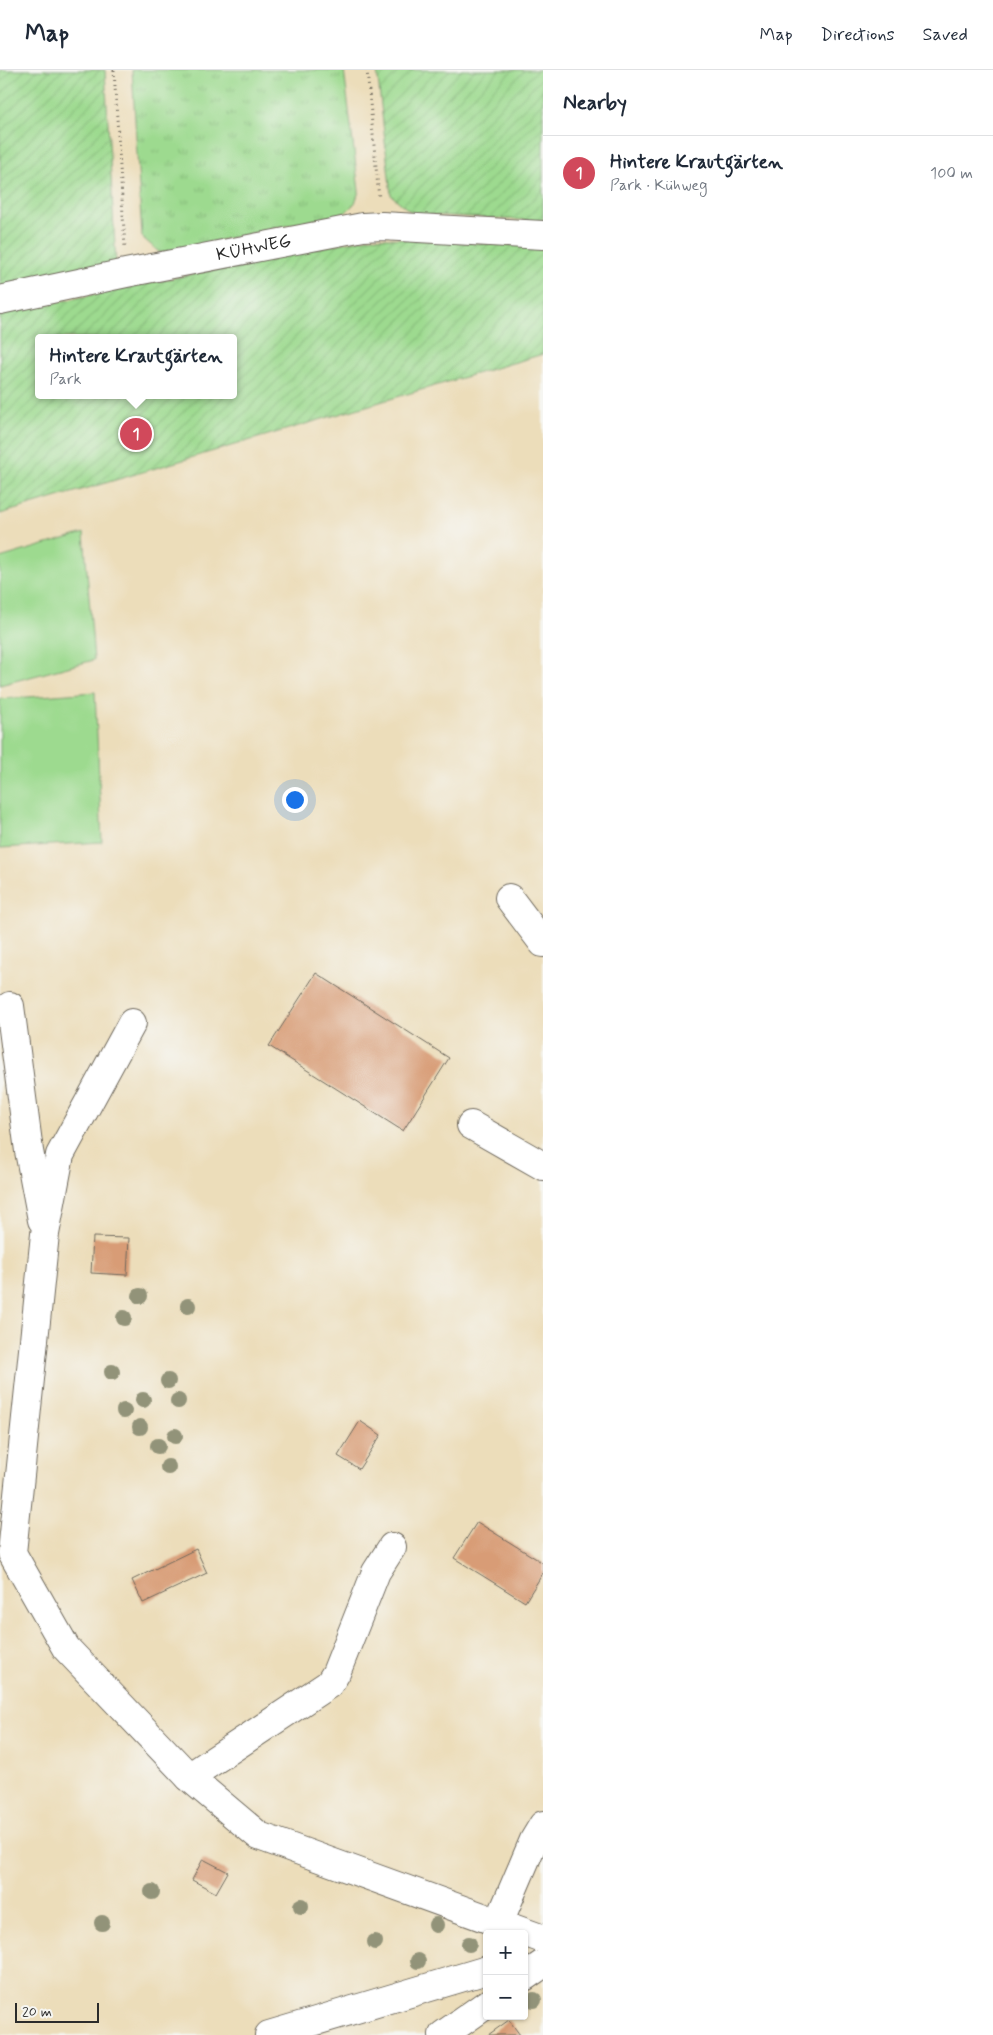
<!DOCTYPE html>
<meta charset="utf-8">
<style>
body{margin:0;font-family:Mynerve,sans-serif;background:#f2f2f3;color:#1f2937}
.controls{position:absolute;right:15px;bottom:15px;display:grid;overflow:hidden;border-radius:5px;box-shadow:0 1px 4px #0004}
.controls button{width:45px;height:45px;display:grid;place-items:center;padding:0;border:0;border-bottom:1px solid #e0e1e3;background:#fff;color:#1f2937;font:25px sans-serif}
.scale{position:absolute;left:15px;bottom:12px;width:84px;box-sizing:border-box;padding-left:5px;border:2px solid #2b2b2b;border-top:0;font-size:14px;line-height:18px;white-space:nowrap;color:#2b2b2b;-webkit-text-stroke:4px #f6f6f2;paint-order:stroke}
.you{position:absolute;left:294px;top:729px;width:18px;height:18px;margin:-12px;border:4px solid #fff;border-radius:50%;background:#1a73e8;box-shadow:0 0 0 8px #1a73e833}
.badge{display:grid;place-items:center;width:32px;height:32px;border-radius:50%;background:#d1495b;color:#fff;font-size:16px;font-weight:700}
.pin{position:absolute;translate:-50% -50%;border:2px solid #fff;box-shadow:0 1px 5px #0006}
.popup{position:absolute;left:35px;top:264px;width:202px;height:65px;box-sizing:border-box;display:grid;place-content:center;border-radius:5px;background:#fff;filter:drop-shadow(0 1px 4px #0005);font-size:16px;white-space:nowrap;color:#747a83}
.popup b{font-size:19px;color:#1f2937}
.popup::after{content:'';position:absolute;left:50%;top:100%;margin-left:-10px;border:10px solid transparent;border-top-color:#fff}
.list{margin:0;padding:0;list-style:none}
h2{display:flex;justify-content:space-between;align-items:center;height:65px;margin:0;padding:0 20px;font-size:21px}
h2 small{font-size:16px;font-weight:400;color:#747a83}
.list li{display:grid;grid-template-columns:32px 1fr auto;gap:15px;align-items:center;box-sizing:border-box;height:75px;padding:0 20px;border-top:1px solid #e0e1e3}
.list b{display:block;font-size:19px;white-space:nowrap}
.list p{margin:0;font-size:16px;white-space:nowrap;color:#747a83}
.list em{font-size:16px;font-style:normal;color:#747a83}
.map{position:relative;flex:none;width:543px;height:1965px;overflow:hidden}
header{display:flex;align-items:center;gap:30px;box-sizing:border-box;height:70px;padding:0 25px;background:#fff;border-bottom:1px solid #e0e1e3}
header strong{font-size:24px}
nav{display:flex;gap:28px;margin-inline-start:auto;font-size:18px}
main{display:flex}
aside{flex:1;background:#fff}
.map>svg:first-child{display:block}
.grass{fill:url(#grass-tufts);stroke:#64825d}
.garden{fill:url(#garden-furrows);stroke:#64825d;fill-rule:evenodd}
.pitch{fill:#9dda8f;stroke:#64825d}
.building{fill:#d89c76}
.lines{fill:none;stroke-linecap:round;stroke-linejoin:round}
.minor-casing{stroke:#6f695d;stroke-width:30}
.path{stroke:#6f695d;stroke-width:3;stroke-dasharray:1 4;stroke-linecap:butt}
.minor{stroke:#fff;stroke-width:28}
.tree{fill:#929379}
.labels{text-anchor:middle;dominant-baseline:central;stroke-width:4;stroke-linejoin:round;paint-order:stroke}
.street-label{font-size:18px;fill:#2b2b2b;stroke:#f6f6f2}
</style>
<header>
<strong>Map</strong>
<nav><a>Map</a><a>Directions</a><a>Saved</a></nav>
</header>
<main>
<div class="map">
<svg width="543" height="1965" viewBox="0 0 543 1965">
<defs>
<pattern id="grass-tufts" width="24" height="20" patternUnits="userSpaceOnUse" patternTransform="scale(1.25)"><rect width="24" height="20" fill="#9dda8f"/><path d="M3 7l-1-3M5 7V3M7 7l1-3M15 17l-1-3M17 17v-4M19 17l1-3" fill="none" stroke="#87bb7c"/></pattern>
<pattern id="garden-furrows" width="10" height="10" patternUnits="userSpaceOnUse" patternTransform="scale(1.25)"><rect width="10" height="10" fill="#9dda8f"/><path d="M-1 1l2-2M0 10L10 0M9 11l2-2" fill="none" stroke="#87bb7c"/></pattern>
</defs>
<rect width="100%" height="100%" fill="#f6f6f2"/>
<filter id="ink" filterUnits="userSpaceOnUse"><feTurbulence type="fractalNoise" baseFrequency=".02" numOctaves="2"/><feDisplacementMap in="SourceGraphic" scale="10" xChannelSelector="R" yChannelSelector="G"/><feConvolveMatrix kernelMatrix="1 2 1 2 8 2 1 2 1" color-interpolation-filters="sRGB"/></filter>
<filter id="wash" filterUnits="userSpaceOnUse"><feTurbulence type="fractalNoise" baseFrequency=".0096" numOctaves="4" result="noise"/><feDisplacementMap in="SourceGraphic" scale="20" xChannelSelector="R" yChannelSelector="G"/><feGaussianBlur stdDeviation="1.12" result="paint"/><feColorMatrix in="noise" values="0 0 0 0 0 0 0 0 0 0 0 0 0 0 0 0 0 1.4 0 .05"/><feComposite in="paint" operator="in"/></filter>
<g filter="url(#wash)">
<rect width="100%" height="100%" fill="#ecddba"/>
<path class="grass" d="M132,0H344L359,121L355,133L345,143L160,183L142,167Z"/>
<path class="garden" d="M0,0H105L116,194L0,218Z
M377,0H543V151L413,144L391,125Z
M372,167L543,177V284L0,444V244ZM38,268H234V325H38Z"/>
<path class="pitch" d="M84,463L94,590L0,615V488Z
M95,622L102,772L0,778V629Z"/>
<g id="blocks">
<path class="building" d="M316,903L449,988L403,1061L269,976Z
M93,1167L129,1168L127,1205L91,1203Z
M360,1351L381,1365L359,1399L338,1386Z
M477,1452L543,1493V1503L525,1532L454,1488Z
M196,1479L207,1503L143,1533L132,1510Z
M203,1789L228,1802L216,1823L192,1810Z
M509,1950L520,1965H488Z"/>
</g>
</g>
<g filter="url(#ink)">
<use href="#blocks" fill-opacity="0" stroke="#6f695d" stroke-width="1"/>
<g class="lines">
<defs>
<g id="minor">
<path id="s1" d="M0,230L126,203L363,157L382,156L543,165"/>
<path d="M509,828L543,873"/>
<path d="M10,936L29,1081L42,1150"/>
<path d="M132,953L60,1085L45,1164L12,1483L66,1578L189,1707L259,1766L543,1869"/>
<path d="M471,1055L543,1096"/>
<path d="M189,1707L329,1614L336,1603L376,1502L392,1477"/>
<path d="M499,1852L534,1770L543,1755"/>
<path d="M524,1907L543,1894"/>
<path d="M269,1965L487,1900"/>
<path d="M443,1965L487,1934"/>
</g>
</defs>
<use href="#minor" class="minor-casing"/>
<path class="path" d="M114,0L125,177
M367,0L379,129"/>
<use href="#minor" class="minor"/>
</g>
<g class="tree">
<circle cx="140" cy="1226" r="8"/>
<circle cx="188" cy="1236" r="8"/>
<circle cx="124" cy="1248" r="8"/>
<circle cx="112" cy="1302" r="8"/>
<circle cx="168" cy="1311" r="8"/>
<circle cx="143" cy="1330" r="8"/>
<circle cx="178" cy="1331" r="8"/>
<circle cx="124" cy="1341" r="8"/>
<circle cx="140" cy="1357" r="8"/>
<circle cx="175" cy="1366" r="8"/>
<circle cx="158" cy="1376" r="8"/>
<circle cx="168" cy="1397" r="8"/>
<circle cx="152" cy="1822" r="8"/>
<circle cx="301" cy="1836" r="8"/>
<circle cx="102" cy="1853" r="8"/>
<circle cx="436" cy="1855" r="8"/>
<circle cx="375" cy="1872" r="8"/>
<circle cx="469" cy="1874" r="8"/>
<circle cx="418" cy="1891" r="8"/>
<circle cx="534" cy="1930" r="8"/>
</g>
</g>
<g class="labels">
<g class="street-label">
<text stroke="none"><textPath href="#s1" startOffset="259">KÜHWEG</textPath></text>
</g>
</g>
</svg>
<div class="controls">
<button>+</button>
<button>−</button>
</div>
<div class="scale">20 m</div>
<div class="you"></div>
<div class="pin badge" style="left:136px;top:364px">1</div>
<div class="popup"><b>Hintere Krautgärten</b>Park</div>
</div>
<aside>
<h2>Nearby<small></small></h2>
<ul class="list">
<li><span class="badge">1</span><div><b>Hintere Krautgärten</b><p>Park · Kühweg</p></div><em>100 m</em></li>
</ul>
</aside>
</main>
